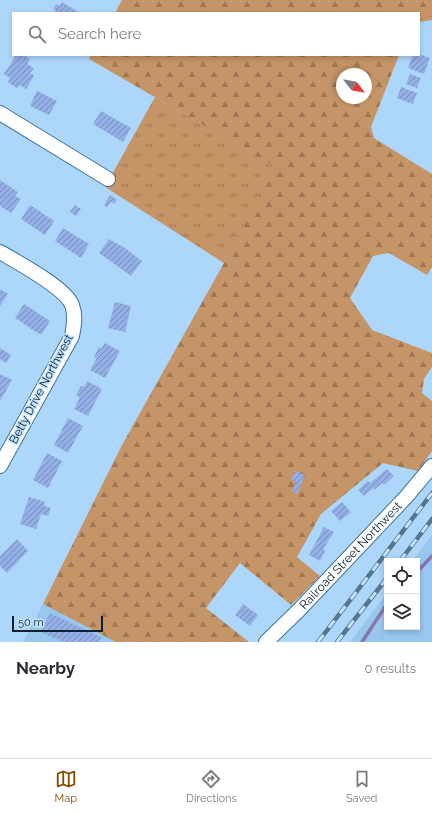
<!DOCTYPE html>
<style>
body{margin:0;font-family:Raleway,sans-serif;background:#f7f7f7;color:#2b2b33}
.controls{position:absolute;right:12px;bottom:12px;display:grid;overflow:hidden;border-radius:0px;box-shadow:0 2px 6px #0003}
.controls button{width:36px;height:36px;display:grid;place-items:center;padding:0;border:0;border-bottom:1px solid #e1e1e2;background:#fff;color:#2b2b33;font:20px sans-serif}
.compass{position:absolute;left:336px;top:68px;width:36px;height:36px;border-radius:50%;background:#fff;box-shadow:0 2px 6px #0003;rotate:121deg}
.scale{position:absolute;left:12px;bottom:10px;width:91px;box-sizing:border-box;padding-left:4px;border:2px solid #0a2031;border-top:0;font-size:11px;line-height:14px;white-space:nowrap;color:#0a2031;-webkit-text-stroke:3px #c2e2fe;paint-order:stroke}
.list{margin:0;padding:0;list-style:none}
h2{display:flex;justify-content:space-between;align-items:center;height:52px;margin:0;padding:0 16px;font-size:17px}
h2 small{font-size:13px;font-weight:400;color:#7c7c81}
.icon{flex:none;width:22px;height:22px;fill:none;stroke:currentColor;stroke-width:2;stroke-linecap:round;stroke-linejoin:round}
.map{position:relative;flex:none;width:432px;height:642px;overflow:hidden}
.search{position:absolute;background:#fff;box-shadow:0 2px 6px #0003;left:12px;right:12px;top:12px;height:44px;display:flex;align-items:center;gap:10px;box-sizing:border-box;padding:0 14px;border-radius:0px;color:#7c7c81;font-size:15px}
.sheet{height:116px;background:#fff}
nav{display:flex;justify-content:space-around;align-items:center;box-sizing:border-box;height:56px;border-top:1px solid #e1e1e2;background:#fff;font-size:11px;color:#7c7c81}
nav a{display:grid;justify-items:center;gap:2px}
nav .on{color:#844c00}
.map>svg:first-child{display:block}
.built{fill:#98c7ee}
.grass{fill:url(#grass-tufts)}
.forest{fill:url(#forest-firs);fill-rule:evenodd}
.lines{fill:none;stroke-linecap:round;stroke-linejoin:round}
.stream{stroke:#8678ad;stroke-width:3.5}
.building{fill:url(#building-hatch)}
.street-casing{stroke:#3f739c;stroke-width:16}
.street{stroke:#fff;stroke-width:14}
.rail-casing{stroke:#567690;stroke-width:4.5}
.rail{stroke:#c2e2fe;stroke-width:3;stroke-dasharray:9;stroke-linecap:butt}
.labels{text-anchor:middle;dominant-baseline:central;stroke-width:3;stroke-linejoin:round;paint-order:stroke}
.street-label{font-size:12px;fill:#0a2031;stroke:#c2e2fe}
</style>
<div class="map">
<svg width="432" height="642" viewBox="0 0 432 642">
<defs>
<pattern id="grass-tufts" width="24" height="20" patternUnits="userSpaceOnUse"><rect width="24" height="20" fill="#c59467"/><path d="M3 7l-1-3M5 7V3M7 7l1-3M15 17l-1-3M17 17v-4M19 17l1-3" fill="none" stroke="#9e7855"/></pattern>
<pattern id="forest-firs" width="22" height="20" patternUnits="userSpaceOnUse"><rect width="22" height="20" fill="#c59467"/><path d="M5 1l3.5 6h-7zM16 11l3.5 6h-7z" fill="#9e7855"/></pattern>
<pattern id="building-hatch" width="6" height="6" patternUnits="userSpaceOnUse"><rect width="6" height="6" fill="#94afe6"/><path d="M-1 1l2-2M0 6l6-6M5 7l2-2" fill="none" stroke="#778ebb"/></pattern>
</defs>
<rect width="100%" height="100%" fill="#acd7fb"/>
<path class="built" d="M432,535V642H350L387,593V627H417V561H412Z
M43,604L116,642H23Z"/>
<path class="grass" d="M155,97L275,166L224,263L105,187Z"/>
<path class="forest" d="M122,0H432V20L419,22V13H115Z
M91,55H399L371,127L374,138L432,174V267L427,275L389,253L373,256L350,298L372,330L432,353V367L424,379L422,393L432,401V451L418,471L383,463L321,514L297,557L320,576L291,605L240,563L206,608L249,642H116L43,604L122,445L224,263L274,166L89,59ZM342,74H366V98H342Z"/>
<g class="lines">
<path class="stream" d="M417,572L432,556
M362,642L387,604"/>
</g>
<path class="building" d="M62,2L77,11L76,13H55L56,11L53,9L56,4L60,6Z
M419,54L430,58L424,74L408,68L413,55H419Z
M16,55H24L30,59L27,64L34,68L30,73L34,76L26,89L20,85L17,88L8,82L10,78L4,74Z
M410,74L421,78L417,88L406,84Z
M401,87L417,93L413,104L397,98Z
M37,91L57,101L49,115L30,106Z
M101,111L131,128L123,142L93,124Z
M0,180L18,192L15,196L21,199L11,213L0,206Z
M110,195L117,200L114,204L111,202L107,207L104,205Z
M30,205L54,221L45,235L21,219Z
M75,205L81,209L76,216L70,212Z
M63,228L89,244L81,258L55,241Z
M109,239L125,248L142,261L131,276L99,253Z
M0,289L8,294L0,306Z
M115,302L131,306L125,332L108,328Z
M24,304L50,321L41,335L15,318Z
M105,343L120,351L105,378L90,370L97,358L94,357L99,347L101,349Z
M0,348L11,355L6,363L0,359Z
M0,374L12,380L0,401Z
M87,381L102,389L88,416L74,409L80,397L76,395L81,386L84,387Z
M68,418L83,426L68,453L54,445Z
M47,453L62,461L48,488L33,480Z
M387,469L394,476L384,485L382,483L374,490L373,488L364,496L358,490L368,481L370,483Z
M295,471L305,475L297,494L292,492L296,482L291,480Z
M29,497L45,502L44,506L51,508L48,516L41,514L36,529L20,524Z
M342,502L351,512L340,521L331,511Z
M324,527L334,532L323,549L325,551L320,561L309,555Z
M17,539L28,551L7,573L0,566V556Z
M243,604L258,615L250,626L235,615Z
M50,613L101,637L99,642H63L41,632Z"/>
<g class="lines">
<defs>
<g id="street">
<path d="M0,113L108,179"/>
<path d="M0,252C17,262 66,288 72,305C76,315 74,326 72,336L0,466"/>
<path id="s1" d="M266,642L299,610L406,497L432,466"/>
</g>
</defs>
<use href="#street" class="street-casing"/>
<use href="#street" class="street"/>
<defs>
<path id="rail" d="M400,561L432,519
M318,642L432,493
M337,642L387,578"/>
</defs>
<use href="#rail" class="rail-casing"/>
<use href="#rail" class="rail"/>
</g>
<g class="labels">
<g class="street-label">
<text transform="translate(41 389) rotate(-62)">Betty Drive Northwest</text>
<text stroke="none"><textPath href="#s1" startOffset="121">Railroad Street Northwest</textPath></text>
</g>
</g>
</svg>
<div class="controls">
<button><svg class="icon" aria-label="locate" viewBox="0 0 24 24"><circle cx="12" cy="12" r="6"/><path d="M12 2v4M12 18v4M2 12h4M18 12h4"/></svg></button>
<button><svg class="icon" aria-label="layers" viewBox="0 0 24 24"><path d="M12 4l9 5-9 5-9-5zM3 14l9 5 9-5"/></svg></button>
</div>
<svg class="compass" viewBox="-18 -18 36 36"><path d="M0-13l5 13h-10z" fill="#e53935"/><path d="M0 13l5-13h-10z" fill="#7c7c81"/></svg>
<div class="scale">50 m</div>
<div class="search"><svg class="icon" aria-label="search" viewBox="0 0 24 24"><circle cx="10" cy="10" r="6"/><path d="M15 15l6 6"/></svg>Search here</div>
</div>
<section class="sheet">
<h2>Nearby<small>0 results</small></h2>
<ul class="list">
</ul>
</section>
<nav>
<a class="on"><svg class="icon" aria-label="map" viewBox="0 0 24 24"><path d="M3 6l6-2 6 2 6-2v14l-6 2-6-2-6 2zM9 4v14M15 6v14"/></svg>Map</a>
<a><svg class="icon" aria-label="directions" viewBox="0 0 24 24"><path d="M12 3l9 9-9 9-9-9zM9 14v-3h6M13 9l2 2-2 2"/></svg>Directions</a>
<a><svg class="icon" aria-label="saved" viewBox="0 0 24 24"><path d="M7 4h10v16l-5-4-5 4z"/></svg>Saved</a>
</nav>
